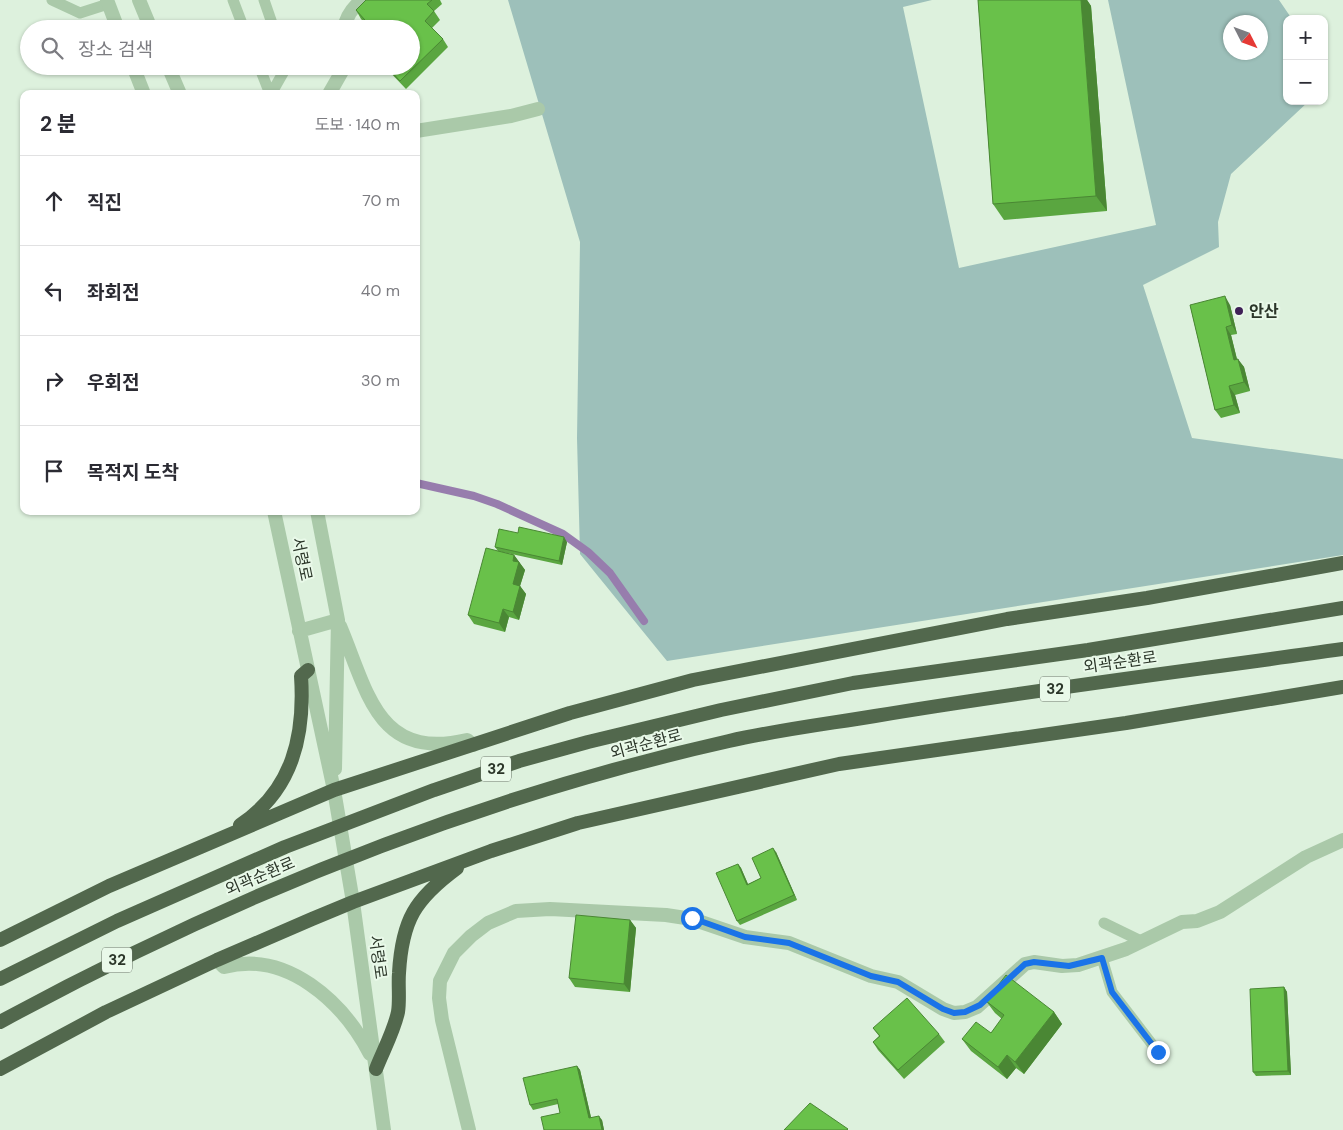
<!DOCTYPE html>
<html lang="ko">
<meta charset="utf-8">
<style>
body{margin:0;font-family:"DM Sans","Noto Sans KR",sans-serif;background:#f2f2f3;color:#2b2b33}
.controls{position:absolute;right:15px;top:15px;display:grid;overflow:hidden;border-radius:10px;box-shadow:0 1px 4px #0004}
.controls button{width:45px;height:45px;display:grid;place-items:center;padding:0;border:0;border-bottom:1px solid #e1e1e2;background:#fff;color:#2b2b33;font:25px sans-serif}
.compass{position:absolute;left:1223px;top:15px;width:45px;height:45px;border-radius:50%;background:#fff;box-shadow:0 1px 4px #0004;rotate:132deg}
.stop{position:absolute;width:15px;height:15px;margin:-11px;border:4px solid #1a73e8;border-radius:50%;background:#fff}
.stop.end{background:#1a73e8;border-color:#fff;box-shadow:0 1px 5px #0008}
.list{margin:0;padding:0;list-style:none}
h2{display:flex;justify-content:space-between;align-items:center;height:65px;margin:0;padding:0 20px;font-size:21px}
h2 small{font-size:16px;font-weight:400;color:#7c7c81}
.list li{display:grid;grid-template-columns:32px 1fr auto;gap:15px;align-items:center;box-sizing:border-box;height:90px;padding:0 20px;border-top:1px solid #e1e1e2}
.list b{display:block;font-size:19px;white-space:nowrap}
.list em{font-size:16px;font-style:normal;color:#7c7c81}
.icon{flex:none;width:28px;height:28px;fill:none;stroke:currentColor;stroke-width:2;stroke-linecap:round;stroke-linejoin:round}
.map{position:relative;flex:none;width:1343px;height:1130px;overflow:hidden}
.search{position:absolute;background:#fff;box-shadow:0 1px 4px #0004;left:20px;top:20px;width:400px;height:55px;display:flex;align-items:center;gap:12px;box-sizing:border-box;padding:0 18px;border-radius:28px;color:#7c7c81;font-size:19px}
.panel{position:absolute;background:#fff;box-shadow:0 1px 4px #0004;left:20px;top:90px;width:400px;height:425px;border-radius:10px}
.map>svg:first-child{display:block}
.green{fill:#9dc0ba;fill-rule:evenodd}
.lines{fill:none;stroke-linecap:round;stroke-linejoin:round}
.stream{stroke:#977dad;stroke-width:8}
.service{stroke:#aac9a9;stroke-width:11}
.minor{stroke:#aac9a9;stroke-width:14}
.tertiary{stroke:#aac9a9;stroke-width:14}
.trunk{stroke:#52684d;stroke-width:14}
.wall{fill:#5aa640}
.shaded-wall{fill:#4a8734}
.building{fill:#69c14a;stroke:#4a8734}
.route{stroke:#1a73e8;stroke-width:6}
.poi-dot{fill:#3e2056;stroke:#e9f9e9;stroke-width:2}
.labels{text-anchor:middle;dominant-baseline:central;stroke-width:4;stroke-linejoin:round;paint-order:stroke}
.shield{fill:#e9f9e9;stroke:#647063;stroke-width:1}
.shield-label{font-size:15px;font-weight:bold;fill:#2b3629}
.poi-label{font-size:16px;font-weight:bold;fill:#2b3629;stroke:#e9f9e9;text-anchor:start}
.street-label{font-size:16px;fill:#2b3629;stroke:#e9f9e9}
</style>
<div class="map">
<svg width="1343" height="1130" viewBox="0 0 1343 1130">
<rect width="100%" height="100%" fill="#ddf1dd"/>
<path class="green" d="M508,0H932L903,7L959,268L1156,225L1108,0H1279L1292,19H1287V101H1309L1231,174L1218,222L1219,247L1143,285L1192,438L1343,459V555L667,661L580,554L577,438L580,242ZM1230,22H1260V52H1230Z"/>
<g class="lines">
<path class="stream" d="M416,483L474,496L497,504L563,534L588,552L610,573L644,621"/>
<path class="service" d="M52,0L80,13L108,4
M233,0L244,29
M264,0L274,29
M259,66L270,94
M271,94L287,66
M1104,923L1141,941
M1102,958L1112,992L1158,1052"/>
<path class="minor" d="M344,29C346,16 352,8 362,0
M329,94L345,66
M416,131L511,116L538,109
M469,1130L442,1020L439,998L440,981L454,953L471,936L488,923L516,911L550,909L666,915L692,919L745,937L789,943L871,976L898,982L943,1009L954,1013L965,1012L977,1007L1025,964L1034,962L1062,966L1078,965L1126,949L1182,922L1197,921L1220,912L1306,857L1343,840"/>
<path class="tertiary" d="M107,0L118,29
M139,0L151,29
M133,66L144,94
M168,66L180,94
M274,511L334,790L353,902L384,1130
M317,511L338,620L335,769
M340,626C368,692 377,761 467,740L473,745
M299,631L338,620
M217,960L224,967C287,950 343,1002 370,1054"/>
<path class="trunk" d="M240,825C293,790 305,735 301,676L308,670
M0,940L109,886L334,790L570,713L693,680L1007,619L1147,598L1343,563
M0,979L117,921L285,847L434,790L519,761L588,742L721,710L853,683L1088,650L1343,608
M0,1022C230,897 474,798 729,741C777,730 826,724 875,716C1030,690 1187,671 1343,649
M0,1069L106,1012L217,960L312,919L353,902L491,851L578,823L839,764L1126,723L1343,687
M376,1069C383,1051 394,1031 398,1012C400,1000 398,985 399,973C402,920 415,899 457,868"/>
</g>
<path class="wall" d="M366,0H440L442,4L434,11L440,20L432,28L443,39L448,47L406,89L384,66H411V29H371L361,19L356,10Z
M978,0H1087L1091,6L1107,211L1004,220L993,204Z
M1190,305H1230L1237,334L1231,335L1237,359L1244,367L1250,391L1235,395L1240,413L1221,418L1215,410Z
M518,533L567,542L562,565L498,551L514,555L525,570L520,586L526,594L519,620L509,617L505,632L474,624L468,615L498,551L495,547Z
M776,852L797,900L740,925L737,921L738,864L741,868L748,884L761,878Z
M630,920L636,928L630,992L575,987L569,978Z
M1284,987L1287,992L1291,1075L1256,1076L1253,1072Z
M986,1001L1054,1012L1062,1024L1024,1074L1016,1068L1007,1079L971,1051L962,1039L991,1033L1002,1019L995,1013Z
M873,1028L939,1034L945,1042L904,1079L878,1050L873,1042L879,1036Z
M577,1066L580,1070L591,1117L602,1120L604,1130H544L560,1113L558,1104L533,1110L530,1105Z"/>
<path class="shaded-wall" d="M1081,0H1087L1091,6L1107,211L1096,196Z
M1225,296L1230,305L1237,334L1232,325Z
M1226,327L1231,335L1239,368L1234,360Z
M1238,359L1244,367L1250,391L1244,382Z
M1229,386L1235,395L1240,413L1234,405Z
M564,537L567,542L562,565L559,561Z
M514,555L525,570L520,586L526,594L519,620L513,612V561Z
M503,609L509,617L505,632L499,623Z
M773,848L776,852L797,900L794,895Z
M738,864L741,868L750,889L747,885Z
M630,920L636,928L630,992L624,984Z
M1284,987L1287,992L1291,1075L1288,1071Z
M1054,1012L1062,1024L1024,1074L1015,1062Z
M1007,1055L1016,1068L1007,1079L998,1067Z
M577,1066L580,1070L592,1122L589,1118Z
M599,1116L602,1120L604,1130H602Z"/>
<path class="building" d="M366,0H432L427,4L434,11L425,21L443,39L400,81L386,66H411V46L412,45L411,44V29H373L356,10Z
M978,0H1081L1096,196L993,204Z
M1225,296L1232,325L1226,327L1234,360L1238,359L1244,382L1229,386L1234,405L1215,410L1190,305Z
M519,527L564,537L559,561L495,547L499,529L518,533Z
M486,548L514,555L513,561L519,562L513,584L520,586L513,612L503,609L499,623L468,615Z
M773,848L794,895L737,921L716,873L738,864L747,885L761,878L752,858Z
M576,915L630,920L624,984L569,978Z
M1006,975L1054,1012L1015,1062L1007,1055L998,1067L962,1039L976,1022L991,1033L1004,1015L986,1001Z
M1284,987L1288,1071L1253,1072L1250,989Z
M907,998L939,1034L898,1070L873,1042L880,1036L873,1028Z
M577,1066L589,1118L599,1116L602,1130H544L541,1117L560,1113L557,1099L530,1105L523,1078Z
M810,1103L848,1129L847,1130H784Z"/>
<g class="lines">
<path class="route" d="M692,918L745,937L789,943L871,976L898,982L943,1009L954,1013L965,1012L980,1005L1025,964L1034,962L1069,966L1102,958L1112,992L1158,1052"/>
</g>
<circle class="poi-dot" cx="1239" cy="311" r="5"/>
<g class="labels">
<g class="shield">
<rect x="1040" y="676.5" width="30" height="25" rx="4"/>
<rect x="481" y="756.5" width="30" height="25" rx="4"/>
<rect x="102" y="947.5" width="30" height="25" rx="4"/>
</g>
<g class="shield-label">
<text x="1055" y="689">32</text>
<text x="496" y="769">32</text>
<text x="117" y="960">32</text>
</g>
<g class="poi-label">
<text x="1249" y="311">안산</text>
</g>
<g class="street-label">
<text transform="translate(302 559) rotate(78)">서령로</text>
<text transform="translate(1120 662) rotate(-8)">외곽순환로</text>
<text transform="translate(646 744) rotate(-15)">외곽순환로</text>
<text transform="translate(260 876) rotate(-23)">외곽순환로</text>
<text transform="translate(378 957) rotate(82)">서령로</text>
</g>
</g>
</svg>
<div class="controls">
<button>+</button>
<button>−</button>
</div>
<svg class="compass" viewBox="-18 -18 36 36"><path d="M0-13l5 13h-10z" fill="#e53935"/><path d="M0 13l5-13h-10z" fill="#7c7c81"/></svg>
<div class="stop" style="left:692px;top:918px"></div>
<div class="stop end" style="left:1158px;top:1052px"></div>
<div class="search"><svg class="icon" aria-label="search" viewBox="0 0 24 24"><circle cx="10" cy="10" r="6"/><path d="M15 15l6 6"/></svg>장소 검색</div>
<section class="panel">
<h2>2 분<small>도보 · 140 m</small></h2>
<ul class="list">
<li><svg class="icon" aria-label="ahead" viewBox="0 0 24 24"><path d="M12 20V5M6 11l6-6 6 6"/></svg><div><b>직진</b></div><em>70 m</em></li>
<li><svg class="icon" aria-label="left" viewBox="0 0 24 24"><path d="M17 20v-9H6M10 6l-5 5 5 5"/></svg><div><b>좌회전</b></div><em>40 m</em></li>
<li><svg class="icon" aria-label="right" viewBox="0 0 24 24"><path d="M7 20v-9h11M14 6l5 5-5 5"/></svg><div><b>우회전</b></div><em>30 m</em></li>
<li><svg class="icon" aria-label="arrive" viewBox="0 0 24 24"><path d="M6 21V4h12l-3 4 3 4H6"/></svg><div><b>목적지 도착</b></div></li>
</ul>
</section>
</div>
